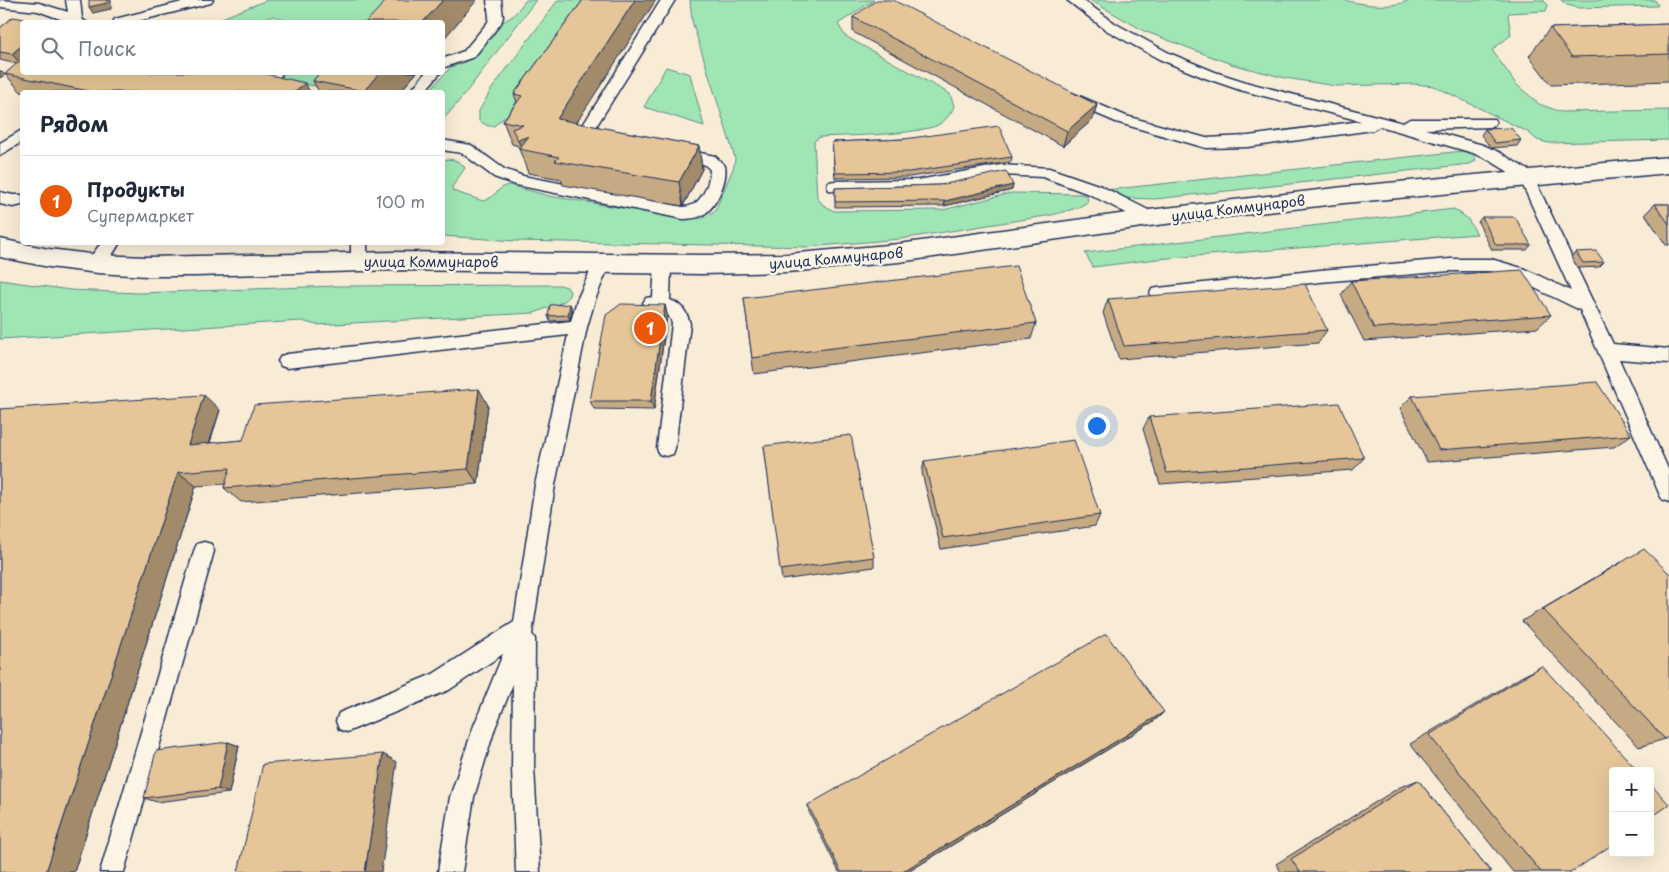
<!DOCTYPE html>
<html lang="ru">
<meta charset="utf-8">
<style>
body{margin:0;font-family:"Playpen Sans",sans-serif;background:#f6f6f7;color:#1f2937}
.controls{position:absolute;right:15px;bottom:15px;display:grid;overflow:hidden;border-radius:5px;box-shadow:0 5px 20px #0002}
.controls button{width:45px;height:45px;display:grid;place-items:center;padding:0;border:0;border-bottom:1px solid #e0e1e3;background:#fff;color:#1f2937;font:25px sans-serif}
.you{position:absolute;left:1096px;top:425px;width:18px;height:18px;margin:-12px;border:4px solid #fff;border-radius:50%;background:#1a73e8;box-shadow:0 0 0 8px #1a73e833}
.badge{display:grid;place-items:center;width:32px;height:32px;border-radius:50%;background:#ea580c;color:#fff;font-size:16px;font-weight:700}
.pin{position:absolute;translate:-50% -50%;border:2px solid #fff;box-shadow:0 1px 5px #0006}
.list{margin:0;padding:0;list-style:none}
h2{display:flex;justify-content:space-between;align-items:center;height:65px;margin:0;padding:0 20px;font-size:21px}
h2 small{font-size:16px;font-weight:400;color:#747a83}
.list li{display:grid;grid-template-columns:32px 1fr auto;gap:15px;align-items:center;box-sizing:border-box;height:90px;padding:0 20px;border-top:1px solid #e0e1e3}
.list b{display:block;font-size:19px;white-space:nowrap}
.list p{margin:0;font-size:16px;white-space:nowrap;color:#747a83}
.list em{font-size:16px;font-style:normal;color:#747a83}
.icon{flex:none;width:28px;height:28px;fill:none;stroke:currentColor;stroke-width:2;stroke-linecap:round;stroke-linejoin:round}
.map{position:relative;flex:none;width:1669px;height:872px;overflow:hidden}
.search{position:absolute;background:#fff;box-shadow:0 5px 20px #0002;left:20px;top:20px;width:425px;height:55px;display:flex;align-items:center;gap:12px;box-sizing:border-box;padding:0 18px;border-radius:5px;color:#747a83;font-size:19px}
.panel{position:absolute;background:#fff;box-shadow:0 5px 20px #0002;left:20px;top:90px;width:425px;height:155px;border-radius:5px}
.map>svg:first-child{display:block}
.green{fill:#9fe6b4;stroke:#5d8a89}
.lines{fill:none;stroke-linecap:round;stroke-linejoin:round}
.service-casing{stroke:#1b2f5e;stroke-width:3}
.secondary-casing{stroke:#1b2f5e;stroke-width:3}
.service{fill:#fcf5e5;fill-rule:evenodd}
.secondary{fill:#fcf5e5;fill-rule:evenodd}
.wall{fill:#c6aa83;stroke:#1b2f5e}
.shaded-wall{fill:#a18b6a;stroke:#1b2f5e}
.building{fill:#e6c698;stroke:#1b2f5e}
.labels{text-anchor:middle;dominant-baseline:central;stroke-width:5;stroke-linejoin:round;paint-order:stroke}
.street-label{font-size:14px;fill:#1b2f5e;stroke:#fcf5e5}
</style>
<div class="map">
<svg width="1669" height="872" viewBox="0 0 1669 872">
<rect width="100%" height="100%" fill="#f8ecd6"/>
<filter id="ink" filterUnits="userSpaceOnUse"><feTurbulence type="fractalNoise" baseFrequency=".02" numOctaves="2"/><feDisplacementMap in="SourceGraphic" scale="10" xChannelSelector="R" yChannelSelector="G"/><feConvolveMatrix kernelMatrix="1 2 1 2 8 2 1 2 1" color-interpolation-filters="sRGB"/></filter>
<g filter="url(#ink)">
<path class="green" d="M267,0H395L382,22H291L273,16L252,22H212Z
M526,0H536L464,95L443,120L442,92H428L451,67L463,63L474,56L501,23L513,16Z
M558,0H590L507,115L494,126H488L479,121V111L491,90Z
M690,0H874L838,24L845,36L950,94L954,106C951,115 943,124 933,127C900,136 854,135 820,137L814,141L817,197L822,204L834,211L943,210L1011,193L1082,194L1087,196L1088,202L1077,208L1052,215L900,239L809,247L515,241L443,236L442,160C451,158 460,160 465,168L452,187L453,191L483,201C494,199 497,187 509,185L549,196L690,219C700,219 707,218 715,211L734,166L735,158L692,21Z
M1090,0H1344C1364,5 1390,9 1410,0H1543L1548,5L1546,11L1509,13L1508,15L1511,35L1492,50L1516,84L1539,104L1561,112L1669,110V140L1548,143L1537,140L1528,132L1434,86L1414,84L1336,86L1285,78L1231,64L1144,31Z
M1561,0H1655L1658,5L1657,6L1579,8L1567,5Z
M666,67L690,74L704,126L644,107Z
M284,73H337L322,87L283,81L280,78Z
M1472,150L1476,161L1470,164L1155,199L1123,198L1106,190Z
M1454,209L1467,218L1477,234L1157,259L1093,267L1085,253Z
M0,280L70,290L138,293L337,286L560,285L567,287L570,292L568,298L563,302L534,313L316,325L302,321L0,339Z"/>
<g class="lines">
<defs>
<path id="service" d="M0,0L39,3L68,12L66,0H80L82,19L86,22H68L38,11L0,7Z
M190,0H213L211,3L134,22H113L115,19Z
M487,0H501L503,17L501,23L474,57L442,68V59L464,51L488,22L489,17Z
M661,0H675L597,125L598,130L610,135L612,139L610,143C598,146 584,138 583,125Z
M1067,0H1083L1116,24L1169,53L1215,72L1249,83L1403,123L1410,119H1494L1496,122L1494,125L1489,127L1425,129L1483,145L1499,152L1531,172L1613,344L1669,349V363L1619,359L1669,471V502L1662,499L1659,493L1580,310L1514,278L1491,271H1450L1320,282L1158,300L1152,299L1150,294L1152,289L1158,288L1320,270L1450,259H1491L1525,269L1571,291L1520,179L1489,160L1473,153L1380,126L1373,130L1248,147L1206,148L1116,122L1067,101L1065,98L1067,95L1072,93L1126,116L1206,138L1248,136L1361,121L1240,90L1205,78L1159,59L1106,30Z
M268,72H283C277,81 273,89 262,86L260,83Z
M426,72H441L424,92H410Z
M22,130V142L0,155V143Z
M442,140L471,145L504,169L523,176L683,207C701,207 709,186 710,170C703,159 683,160 671,157L668,153L671,149L676,148L715,156L725,166C728,180 716,208 703,215C697,218 690,219 683,219L516,185L494,177L462,153L442,150Z
M1001,165L1049,168L1101,186L1156,214L1158,218L1156,222L1150,224L1144,222L1089,194L1043,177L1001,175L918,190L835,191L829,190L827,186L829,182L835,181L918,180Z
M0,192L13,195H22V205L13,207L0,204Z
M102,242H120C114,254 100,274 86,269L84,265Z
M351,242H367V262L365,266L359,268L353,266L351,262Z
M602,257L608,259L610,263L595,300L587,327L555,485L532,634L535,639L534,768L540,872H516L512,768L513,684L495,728L474,797L462,872H438L450,797L473,728L503,654L449,690L347,732L339,729L336,721L339,713L433,674L514,622L535,485L568,335L287,368L281,366L278,361L281,356L287,354L571,321L577,300L594,263L596,259Z
M663,258L669,260L671,264L670,300C682,304 687,312 690,324L675,448L673,454L666,456L659,454L657,448L672,324C669,309 658,311 646,308L643,303L646,298L653,297L655,264L657,260Z
M204,542L211,544L214,551L124,872H100L194,551L197,544Z"/>
<path id="secondary" d="M1669,157V173L1344,203L1149,226L899,262L787,272L702,274L394,270L196,276H147L98,273L49,267L0,257V239L49,249L98,255L147,257L394,252L702,255L787,254L899,244L1149,210L1344,187Z"/>
</defs>
<use href="#service" class="service-casing"/>
<use href="#secondary" class="secondary-casing"/>
<use href="#service" class="service"/>
<use href="#secondary" class="secondary"/>
</g>
<path class="wall" d="M583,0L577,123L699,146L702,169L683,206L563,185L561,179L528,173L518,146L512,144L503,121L517,102L514,94Z
M13,17L22,72L265,74L310,92H22V93L5,74L17,64L0,60V28Z
M853,17L1097,105L1092,120L1063,146L853,32Z
M1669,24V81L1551,85L1529,56L1550,28Z
M320,72H417L400,92H319L313,81Z
M1485,129L1521,140L1517,146L1491,148L1481,135Z
M904,139L1012,157L1011,162L909,177L835,178L832,142Z
M940,185H1013L1012,190L944,206L835,207V188Z
M1655,204H1669V245H1666L1645,214Z
M1482,217L1531,245L1527,250H1492L1478,222Z
M1576,252L1604,262L1599,267L1578,268L1571,257Z
M1351,281L1551,315L1537,328L1364,341L1341,295Z
M744,298L1036,323L1031,339L754,374Z
M1108,299L1327,330L1318,343L1119,359L1103,313Z
M570,304L572,309L570,320L550,321L548,316Z
M665,305L667,314L654,410L594,409L590,401Z
M1412,396L1631,435L1614,447L1427,462L1400,408Z
M488,405L478,484L241,502L224,488L225,484L196,486L74,872H0V409L220,410L210,443L243,440Z
M1149,417L1364,458L1353,470L1160,484L1143,429Z
M764,446L874,557V567L782,580Z
M924,461L1100,515L1095,526L941,549L922,473Z
M1621,562L1665,739L1639,747L1522,621Z
M1542,666L1572,872H1513L1410,744L1521,677Z
M1164,712L1154,721L908,872H839L809,812L808,805Z
M228,742L239,746L229,793L157,802L144,798Z
M1418,780L1491,872H1281L1276,864L1400,787Z"/>
<path class="shaded-wall" d="M107,0H111V9L93,13L89,7Z
M443,0H477L442,41V22H423Z
M635,0H656L564,142L557,119Z
M22,45V63L21,64L12,54Z
M0,70L5,75L0,78Z
M380,72H417L400,92H364V91Z
M305,83L310,92H295Z
M1097,105L1092,120L1063,146L1067,131Z
M529,136L522,150L518,140Z
M699,146L702,169L683,206L679,182Z
M1013,185L1012,190L944,206L945,201Z
M570,304L572,309L570,320L568,315Z
M665,305L667,314L654,410L651,401Z
M479,389L488,405L478,484L468,469Z
M204,395L220,410L204,459L188,445Z
M178,472L196,486L74,872H46Z
M1164,712L1154,721L908,872H902Z
M228,742L239,746L229,793L218,789Z
M383,754L397,762L381,872H365Z"/>
<path class="building" d="M89,0H107V3L89,7Z
M387,0H443L423,22H366Z
M583,0H635L557,119L699,146L679,182L555,161L559,157L519,149L529,136L518,140L512,129L523,125L503,121L522,96L514,94Z
M877,0H893L1097,105L1067,131L853,17Z
M13,17L42,22H22V45L12,54L0,52V28Z
M1669,24V54L1572,57L1550,28Z
M22,59V72H257L305,83L295,92H93L5,74Z
M320,72H380L364,91L313,81Z
M999,126L1012,157L909,172L835,173L832,142L904,139Z
M1511,128L1521,140L1495,143L1485,129Z
M1006,171L1013,185L945,201L835,202V188L940,185Z
M1655,204H1669V224Z
M1482,217H1515L1531,245H1496Z
M1596,251L1604,262L1583,263L1576,252Z
M1016,266L1036,323L752,358L744,298Z
M1522,270L1551,315L1374,328L1351,281Z
M1305,284L1327,330L1124,346L1108,299Z
M570,304L568,315L548,316L550,305Z
M621,304L665,305L651,401H590L606,315Z
M1597,382L1631,435L1439,450L1412,396Z
M479,389L468,469L224,488L230,468L178,472L46,872H0V409L204,395L188,445L243,440L254,405Z
M1339,403L1364,458L1167,473L1149,417Z
M851,435L874,557L780,570L764,446Z
M1074,440L1100,515L943,538L924,461Z
M1644,549L1669,573V736L1665,739L1543,609Z
M1106,634L1164,712L902,872H841L808,805Z
M1542,666L1638,771H1613V844L1572,872H1541L1429,735Z
M228,742L218,789L144,798L156,751Z
M383,754L365,872H238L263,764Z
M1418,780L1491,872H1300L1291,859Z
M1650,784L1669,804V805L1650,818Z"/>
</g>
<g class="labels">
<g class="street-label">
<text transform="translate(1238 208) rotate(-7)">улица Коммунаров</text>
<text transform="translate(836 258) rotate(-5)">улица Коммунаров</text>
<text x="431" y="261">улица Коммунаров</text>
</g>
</g>
</svg>
<div class="controls">
<button>+</button>
<button>−</button>
</div>
<div class="you"></div>
<div class="pin badge" style="left:650px;top:328px">1</div>
<div class="search"><svg class="icon" aria-label="search" viewBox="0 0 24 24"><circle cx="10" cy="10" r="6"/><path d="M15 15l6 6"/></svg>Поиск</div>
<section class="panel">
<h2>Рядом<small></small></h2>
<ul class="list">
<li><span class="badge">1</span><div><b>Продукты</b><p>Супермаркет</p></div><em>100 m</em></li>
</ul>
</section>
</div>
